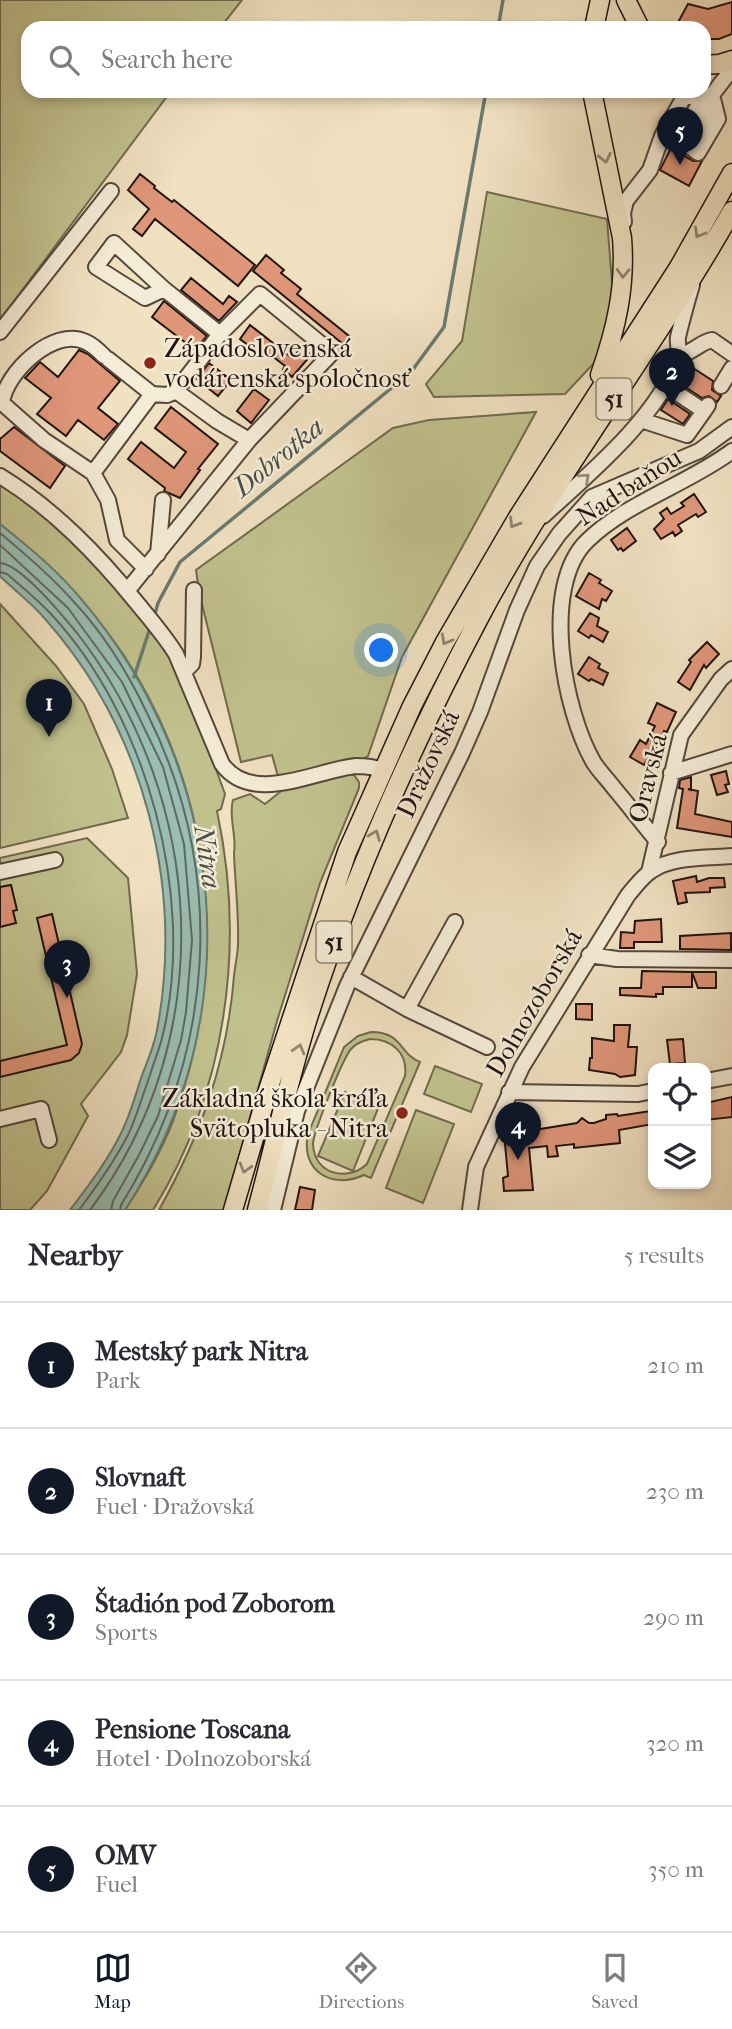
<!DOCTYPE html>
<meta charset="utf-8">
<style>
body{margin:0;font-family:"IM FELL French Canon",serif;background:#f2f2f3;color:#2b2b33}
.controls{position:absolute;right:21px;bottom:21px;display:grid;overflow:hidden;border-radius:14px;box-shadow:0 4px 10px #0003}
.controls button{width:63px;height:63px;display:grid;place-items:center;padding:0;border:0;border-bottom:2px solid #e1e1e2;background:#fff;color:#2b2b33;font:35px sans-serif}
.you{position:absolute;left:382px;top:651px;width:24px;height:24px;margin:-18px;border:5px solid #fff;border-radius:50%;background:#1a73e8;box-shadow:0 0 0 10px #1a73e833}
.badge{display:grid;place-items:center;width:46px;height:46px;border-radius:50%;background:#111827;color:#fff;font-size:23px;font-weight:700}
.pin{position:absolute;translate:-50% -58px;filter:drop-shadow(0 2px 4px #0008)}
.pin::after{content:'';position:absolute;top:37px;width:24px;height:21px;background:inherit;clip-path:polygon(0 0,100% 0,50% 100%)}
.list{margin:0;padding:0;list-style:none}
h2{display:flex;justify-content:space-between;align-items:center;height:91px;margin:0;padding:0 28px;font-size:30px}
h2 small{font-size:23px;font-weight:400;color:#7c7c81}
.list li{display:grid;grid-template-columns:46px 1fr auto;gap:21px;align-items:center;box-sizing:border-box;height:126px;padding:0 28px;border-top:2px solid #e1e1e2}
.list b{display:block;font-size:26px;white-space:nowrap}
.list p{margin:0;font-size:23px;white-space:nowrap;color:#7c7c81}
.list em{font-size:23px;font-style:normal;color:#7c7c81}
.icon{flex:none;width:38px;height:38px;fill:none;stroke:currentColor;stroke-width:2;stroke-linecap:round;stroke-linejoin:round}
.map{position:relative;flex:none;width:732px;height:1210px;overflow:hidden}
.search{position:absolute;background:#fff;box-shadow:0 4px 10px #0003;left:21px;right:21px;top:21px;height:77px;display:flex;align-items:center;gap:18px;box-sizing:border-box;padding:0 24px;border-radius:21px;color:#7c7c81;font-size:26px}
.sheet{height:721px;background:#fff}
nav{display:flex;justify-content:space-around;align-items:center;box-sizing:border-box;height:98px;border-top:2px solid #e1e1e2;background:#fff;font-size:19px;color:#7c7c81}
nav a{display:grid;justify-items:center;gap:4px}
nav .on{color:#111827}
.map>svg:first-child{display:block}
.green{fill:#c1c18d;stroke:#706a4e;stroke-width:2;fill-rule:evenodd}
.water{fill:#9abeb3;stroke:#697a71;stroke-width:2}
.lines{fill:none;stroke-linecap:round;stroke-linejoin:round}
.shore{stroke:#5d6961;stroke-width:2}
.stream{stroke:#697a71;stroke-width:3.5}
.building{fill:#df9679;stroke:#20140f;stroke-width:2}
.minor-casing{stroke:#54473c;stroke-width:18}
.major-casing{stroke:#20140f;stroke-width:21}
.minor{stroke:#f5ecd7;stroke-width:14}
.major{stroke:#f0e1c1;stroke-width:18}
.oneway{stroke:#928571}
.oneway2{stroke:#958b7d}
.poi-dot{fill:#8f2418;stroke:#f5ecd7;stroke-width:2.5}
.labels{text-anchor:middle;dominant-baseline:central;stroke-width:5;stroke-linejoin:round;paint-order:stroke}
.shield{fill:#f5ecd7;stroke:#60554b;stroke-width:2}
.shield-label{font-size:24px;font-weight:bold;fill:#20140f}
.poi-label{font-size:26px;fill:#20140f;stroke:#f5ecd7;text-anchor:start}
.street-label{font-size:26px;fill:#20140f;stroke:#f5ecd7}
.water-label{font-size:28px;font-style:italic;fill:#4b5048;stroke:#f5ecd7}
</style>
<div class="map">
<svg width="732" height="1210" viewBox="0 0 732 1210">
<rect width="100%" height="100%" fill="#f0e1c1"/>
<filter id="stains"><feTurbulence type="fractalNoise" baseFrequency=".00286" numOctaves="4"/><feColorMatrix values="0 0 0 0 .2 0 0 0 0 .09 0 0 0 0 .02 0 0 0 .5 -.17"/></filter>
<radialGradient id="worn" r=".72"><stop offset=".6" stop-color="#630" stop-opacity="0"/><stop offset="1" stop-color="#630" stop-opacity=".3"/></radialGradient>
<path class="green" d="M0,0H242L220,28H28V91H171L0,320Z
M487,192L607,219L614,308L595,362L565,394L434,397L426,384L462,341Z
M536,412L402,657L368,756L339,774L354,775L359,782V788L320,883L277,1021L224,1210H159C201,1134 227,1063 234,976C235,965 238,954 238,944C239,913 235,883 234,853C237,835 228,817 233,800L250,794L265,804L280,792L281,787L272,755L241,762L199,592L196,570L393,428L429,420Z
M0,483L40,510L62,529L117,588L167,649L192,704L225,794L221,809L217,811C246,946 226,1092 153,1210H125C143,1182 161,1153 173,1121C228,973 216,809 135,673C101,616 51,566 0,524Z
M0,604L56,666L84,704L112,769L128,818L0,848Z
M87,838L128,878L137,974L127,1035L121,1052L81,1104L88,1116L47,1191L30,1210H0V858Z
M371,1032C403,1032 399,1054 420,1062L371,1178L364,1175C332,1190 300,1171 308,1134L344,1047L358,1036ZM370,1039C392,1039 408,1053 405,1076L367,1164C348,1182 314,1175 313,1144C313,1133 343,1058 351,1049C356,1043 363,1041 370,1039Z
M435,1066L482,1084L471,1112L424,1094Z
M345,1092L379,1106L353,1171L318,1156Z
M416,1110L454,1124L423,1203L386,1188Z"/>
<path class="water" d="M0,524C29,547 58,571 82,600C229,774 251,1017 125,1210H70C89,1185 109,1159 122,1131C130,1115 135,1097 140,1081C146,1064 154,1047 157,1030C184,886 144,731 46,620C33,604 15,591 0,576Z"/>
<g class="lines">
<path class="shore" d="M0,533C26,555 52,577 74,602C104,634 128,673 147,713C227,874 216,1052 121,1205L120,1210
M0,545L68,608L122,682L163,767L184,844L192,940L186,1012L181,1040L158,1116L139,1155L113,1201L111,1210
M0,563C21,564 63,616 77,633C207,801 220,1038 90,1210
M0,572L7,574C22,587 37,599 50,613C147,716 196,897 163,1034C160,1048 154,1061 150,1075C143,1094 137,1116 128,1135C114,1162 97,1186 79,1210"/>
<path class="stream" d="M498,28L503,0
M154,617L158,603L180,562L411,372L444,327L486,91
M134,677L150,628"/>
</g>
<path class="building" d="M732,2V34L719,39H704V28H675L688,4L708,9Z
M671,148L693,161H702L689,186L660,170Z
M140,174L155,186L154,188L172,202L174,200L255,265L238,286L155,219L142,236L133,229L149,209L128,190Z
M266,255L284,270L281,273L301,289L297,294L349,336L343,344L253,271Z
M191,278L223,304L229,296L237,302L219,321L181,290Z
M164,301L207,336L195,350L152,317Z
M250,325L292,358L302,347L311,355L292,377L283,369L285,366L263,349L259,354L240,339Z
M79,350L88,354L120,381L98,408L118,424L104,440L78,420L66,436L37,414L51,398L25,378L40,362L58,377Z
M209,363L231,380L218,396L197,379Z
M690,366L713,381L712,390L721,396L717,402L709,396L702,398L679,383Z
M254,389L269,400L251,423L237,411Z
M668,399L690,414L683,424L661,410Z
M171,407L218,444L198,469L200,470L180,498L164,491L165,488L128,459L141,442L174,468L186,452L155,428Z
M14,427L65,466L50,488L0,451V439Z
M694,494L706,512L698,517L696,514L678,525L682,531L675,536L673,532L661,539L654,529L664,519L660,513L667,508L671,514L684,506L681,503Z
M627,528L636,541L623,551L621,548L618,550L611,540Z
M589,573L601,580L599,583L612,591L606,601L602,599L599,609L576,596Z
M590,613L599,618L597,626L608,632L603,642L591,635L589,638L578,631Z
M707,642L719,654L706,668L704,665L690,690L678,682L691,662L689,660Z
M589,657L600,664L598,668L608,673L603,685L591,679L589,681L578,674Z
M657,703L676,712L667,732L664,731L651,757L649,756L644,765L630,757L640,740L646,744L655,726L648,723Z
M726,771L729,784L725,785L728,792L717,795L711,775Z
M691,777V790L688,789L698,791L695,814L732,822V837L677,828L683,789L679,788L680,780Z
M696,876L697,882L709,878H724L725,887L710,888V892L685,893L687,902L678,904L673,881Z
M11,885L17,910L13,911L16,923L0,927V887Z
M52,914L82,1044L79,1053L71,1060L0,1077V1061L67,1045L37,918Z
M661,919L662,942H634V948H620L621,932L634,933L635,921Z
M731,933V950L680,949V936Z
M642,971L692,972V987H663V994H656V997L620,995V988H641Z
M692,972H716V988H698Z
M576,1004H592V1020L576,1019Z
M614,1025H630L628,1047H637L635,1075L620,1077L615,1074L589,1070L590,1058H592V1038L614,1041Z
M683,1039L685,1063L670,1064L667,1040Z
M732,1097V1117L706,1120V1103Z
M651,1111H653V1124L619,1130L620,1143L574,1148V1144L556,1146L558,1156L548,1157L547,1146L529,1148L533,1190L504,1191L503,1178L508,1176L505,1144L511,1131L528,1127V1131L577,1123L582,1118L589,1123H594L606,1119V1115L617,1114L618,1116Z
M300,1187L315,1190L312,1210H295Z"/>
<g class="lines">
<defs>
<path id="minor" d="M671,136L678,141L698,106L711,95
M683,143L688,147L708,113L711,96
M694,150L698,153L718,119L712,95
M624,222L623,213L626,201L650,170L662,136L684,97L712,95L732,69
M164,289L145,298L96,267L114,243L164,289L220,334
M0,332L111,191
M679,356C693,352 701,342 712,340L732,354
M108,359L152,394
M665,385L704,411L708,405
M721,386L732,368
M641,420L687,435L704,411
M93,473L44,440L2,403C5,373 54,326 86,342C93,345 99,351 104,356
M0,476C54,509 98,555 137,603C151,620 165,636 176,654L222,764C252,806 316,770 356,766C366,766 374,767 383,770
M543,516C588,475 659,416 678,358C680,351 677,344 678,337C682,320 687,302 692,285
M158,554L163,500
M146,569L117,540L108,500L93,473L152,394L167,395L176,391
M127,591L249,440L217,421L176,391L220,334L260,294L332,353L249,440
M184,672L192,664L193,657L194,590
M671,773L732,754
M658,842C643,824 629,806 614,788C608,780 600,772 594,763C564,712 540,587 587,541C627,502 688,484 732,451
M0,872L55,860
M649,872L681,735L721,679L732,669
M589,955L617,959L732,960
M351,977L407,1009L455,922
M407,1009L487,1047
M706,1081L732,1076
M509,1092L638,1094L653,1091
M0,1119L41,1109L49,1140
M273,1210L297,1111L347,986L462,753L480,712L517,610L537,566L559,534L592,497L699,451L732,427
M470,1210L476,1167L522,1067L628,895C635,887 642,877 651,871C672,856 707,858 732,856"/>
<path id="major" d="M626,0L640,28
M594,28L600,0
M704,65L719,64L732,60
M592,91L622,238C626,287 616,329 600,375
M233,1210L269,1087L347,852L412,706L445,642L518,517L679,267L732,173
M257,1210C274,1147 288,1083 307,1021C351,881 410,749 478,620C553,478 653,350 732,211"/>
</defs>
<use href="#minor" class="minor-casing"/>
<use href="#major" class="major-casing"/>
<use href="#minor" class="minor"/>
<use href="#major" class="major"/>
</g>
<defs><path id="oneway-chevron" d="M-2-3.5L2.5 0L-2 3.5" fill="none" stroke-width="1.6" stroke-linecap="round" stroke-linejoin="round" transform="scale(1.75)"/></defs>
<g class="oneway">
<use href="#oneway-chevron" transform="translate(605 158) rotate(78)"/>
<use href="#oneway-chevron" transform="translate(699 233) rotate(120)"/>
<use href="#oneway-chevron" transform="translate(623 273) rotate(92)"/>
<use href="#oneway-chevron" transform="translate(514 523) rotate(121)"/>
<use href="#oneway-chevron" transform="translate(446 640) rotate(119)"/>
<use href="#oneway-chevron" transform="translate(375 835) rotate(-68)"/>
<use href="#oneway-chevron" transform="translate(299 1049) rotate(-74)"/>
<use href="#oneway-chevron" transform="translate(245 1168) rotate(106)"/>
</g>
<use class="oneway2" href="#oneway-chevron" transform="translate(585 478) rotate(-42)"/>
<g class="poi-dot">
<circle cx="150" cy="363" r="7"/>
<circle cx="402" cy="1113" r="7"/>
</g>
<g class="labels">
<g class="shield">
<rect x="596.5" y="378.5" width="35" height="41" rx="5"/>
<rect x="316.5" y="921.5" width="35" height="41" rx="5"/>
</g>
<g class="shield-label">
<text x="614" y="399">51</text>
<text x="334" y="942">51</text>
</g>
<g class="poi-label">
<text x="164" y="348">Západoslovenská<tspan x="164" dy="30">vodárenská spoločnosť</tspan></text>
<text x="388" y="1098" text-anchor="end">Základná škola kráľa<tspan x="388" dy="30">Svätopluka - Nitra</tspan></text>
</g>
<g class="street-label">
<text transform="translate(629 487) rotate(-33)">Nad baňou</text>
<text transform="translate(428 764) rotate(-65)">Dražovská</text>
<text transform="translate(648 778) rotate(-76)">Oravská</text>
<text transform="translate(534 1003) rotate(-60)">Dolnozoborská</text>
</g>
<g class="water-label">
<text transform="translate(278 457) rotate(-39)">Dobrotka</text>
<text transform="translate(208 857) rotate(82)">Nitra</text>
</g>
</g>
<rect width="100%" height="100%" filter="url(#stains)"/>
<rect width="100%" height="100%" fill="url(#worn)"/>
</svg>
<div class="controls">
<button><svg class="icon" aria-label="locate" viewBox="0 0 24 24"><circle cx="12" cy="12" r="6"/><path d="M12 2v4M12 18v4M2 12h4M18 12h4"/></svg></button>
<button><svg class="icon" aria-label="layers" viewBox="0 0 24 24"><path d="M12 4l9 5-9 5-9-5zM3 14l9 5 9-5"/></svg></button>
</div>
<div class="you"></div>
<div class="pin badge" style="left:49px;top:737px">1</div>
<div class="pin badge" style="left:672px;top:406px">2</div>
<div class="pin badge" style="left:67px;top:998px">3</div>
<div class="pin badge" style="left:518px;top:1160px">4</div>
<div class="pin badge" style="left:680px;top:165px">5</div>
<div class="search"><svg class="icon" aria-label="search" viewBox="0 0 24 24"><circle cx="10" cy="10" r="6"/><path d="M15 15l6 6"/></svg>Search here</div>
</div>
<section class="sheet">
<h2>Nearby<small>5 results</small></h2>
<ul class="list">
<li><span class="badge">1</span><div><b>Mestský park Nitra</b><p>Park</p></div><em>210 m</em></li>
<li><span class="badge">2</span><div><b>Slovnaft</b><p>Fuel · Dražovská</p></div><em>230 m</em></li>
<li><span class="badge">3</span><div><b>Štadión pod Zoborom</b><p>Sports</p></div><em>290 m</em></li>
<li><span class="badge">4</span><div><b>Pensione Toscana</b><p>Hotel · Dolnozoborská</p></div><em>320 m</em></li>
<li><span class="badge">5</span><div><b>OMV</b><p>Fuel</p></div><em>350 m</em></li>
</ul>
</section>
<nav>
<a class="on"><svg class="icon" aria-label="map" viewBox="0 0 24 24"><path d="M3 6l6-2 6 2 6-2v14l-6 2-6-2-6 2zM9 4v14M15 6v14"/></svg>Map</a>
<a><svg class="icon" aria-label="directions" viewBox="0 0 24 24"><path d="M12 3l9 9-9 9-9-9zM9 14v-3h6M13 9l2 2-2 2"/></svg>Directions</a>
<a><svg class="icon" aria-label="saved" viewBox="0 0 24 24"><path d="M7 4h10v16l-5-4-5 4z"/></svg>Saved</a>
</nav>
